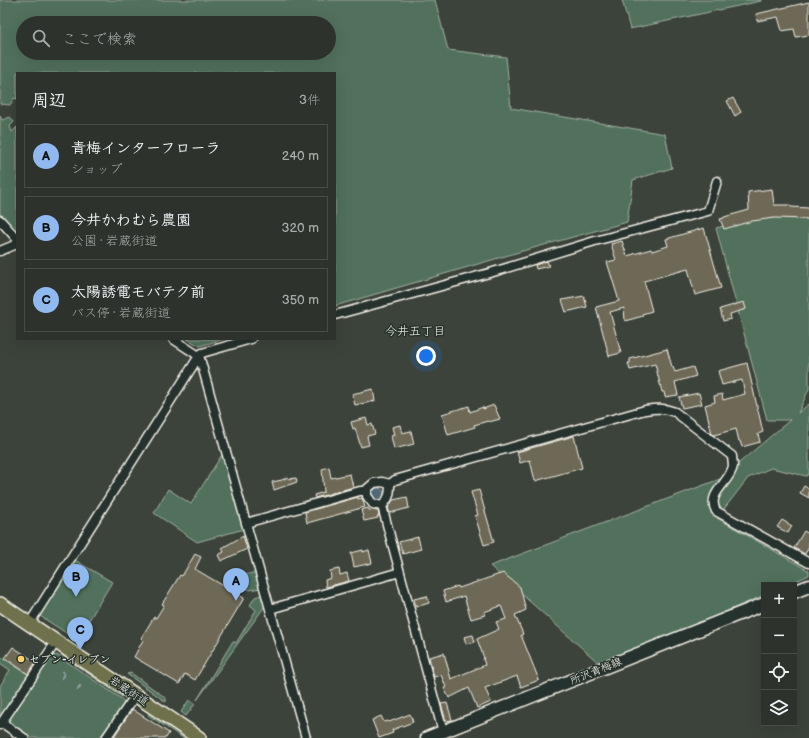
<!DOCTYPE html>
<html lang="ja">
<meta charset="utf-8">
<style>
body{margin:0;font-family:"Balsamiq Sans","Klee One",sans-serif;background:#393e38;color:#f1f3f6}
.controls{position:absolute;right:12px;bottom:12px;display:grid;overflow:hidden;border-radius:0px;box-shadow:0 4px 16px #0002}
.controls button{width:36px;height:36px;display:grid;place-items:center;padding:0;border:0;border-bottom:1px solid #484d48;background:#2d322c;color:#f1f3f6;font:20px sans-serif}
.you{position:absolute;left:426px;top:356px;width:14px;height:14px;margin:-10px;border:3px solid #fff;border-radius:50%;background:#1a73e8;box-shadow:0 0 0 6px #1a73e833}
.badge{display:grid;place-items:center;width:26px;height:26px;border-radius:50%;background:#90b9f0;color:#111;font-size:13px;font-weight:700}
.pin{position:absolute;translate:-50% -33px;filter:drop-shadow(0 1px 2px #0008)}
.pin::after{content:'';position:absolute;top:21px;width:14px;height:12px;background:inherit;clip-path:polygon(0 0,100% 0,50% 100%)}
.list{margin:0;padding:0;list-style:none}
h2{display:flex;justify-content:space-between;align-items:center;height:52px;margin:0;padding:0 16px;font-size:17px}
h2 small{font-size:13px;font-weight:400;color:#a7aaa9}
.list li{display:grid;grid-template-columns:26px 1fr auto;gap:12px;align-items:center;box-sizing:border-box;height:64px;margin:0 8px 8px;padding:0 8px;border:1px solid #484d48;border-radius:0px}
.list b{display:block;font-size:15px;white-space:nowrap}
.list p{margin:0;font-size:13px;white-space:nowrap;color:#a7aaa9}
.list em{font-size:13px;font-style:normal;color:#a7aaa9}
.icon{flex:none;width:22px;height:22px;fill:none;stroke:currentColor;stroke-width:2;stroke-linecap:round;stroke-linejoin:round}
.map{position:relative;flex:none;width:809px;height:738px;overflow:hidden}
.search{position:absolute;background:#2d322c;box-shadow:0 4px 16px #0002;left:16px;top:16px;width:320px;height:44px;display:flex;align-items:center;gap:10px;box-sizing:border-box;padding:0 14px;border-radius:22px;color:#a7aaa9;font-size:15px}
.panel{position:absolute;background:#2d322c;box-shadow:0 4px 16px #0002;left:16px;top:72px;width:320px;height:268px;border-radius:0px}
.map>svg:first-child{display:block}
.green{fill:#51715b;stroke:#a2b1a2;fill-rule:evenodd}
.water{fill:#516975;stroke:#929fa3}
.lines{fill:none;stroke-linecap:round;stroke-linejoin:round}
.stream{stroke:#929fa3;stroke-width:2.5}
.building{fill:#6e6957;stroke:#f4f1e8}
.street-casing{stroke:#f4f1e8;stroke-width:11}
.secondary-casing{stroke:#f4f1e8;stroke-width:15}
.primary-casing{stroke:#f4f1e8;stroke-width:16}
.street{stroke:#26332d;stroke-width:8}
.secondary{stroke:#26332d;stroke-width:12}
.primary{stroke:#6e714b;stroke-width:13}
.poi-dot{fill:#ffd166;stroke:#26332d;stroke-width:1.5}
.labels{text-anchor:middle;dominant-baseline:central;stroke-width:3;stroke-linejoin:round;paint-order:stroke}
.poi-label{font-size:11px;font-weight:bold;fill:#f4f1e8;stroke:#26332d;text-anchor:start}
.street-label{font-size:11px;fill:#f4f1e8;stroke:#26332d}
.neighbourhood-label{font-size:12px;fill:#f4f1e8;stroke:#26332d}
</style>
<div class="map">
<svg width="809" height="738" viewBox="0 0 809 738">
<rect width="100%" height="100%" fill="#3c433a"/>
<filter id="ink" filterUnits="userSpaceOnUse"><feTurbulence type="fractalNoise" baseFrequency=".025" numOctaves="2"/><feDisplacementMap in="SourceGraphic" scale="8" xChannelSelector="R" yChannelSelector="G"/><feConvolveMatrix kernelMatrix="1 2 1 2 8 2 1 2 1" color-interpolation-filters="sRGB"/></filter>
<g filter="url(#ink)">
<path class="green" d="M0,0H435L448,50L506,57L511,108L665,134L672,168L633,180L627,222L519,252L335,306V73H17V99L14,98L10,105L0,104ZM23,23H329V53H23Z
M622,0H761V1L630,29Z
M0,116L2,120L10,117L14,122L10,126L12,132L17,127V234L0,214Z
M777,217L809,219V389L798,413L809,404V474L806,476L771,468L748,478L717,518L809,571V575L787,585H764V595L602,666L490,566L720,479L790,420H767L716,228L747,220Z
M187,339H223L200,346Z
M223,453L244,529L197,542L154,513L168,489L191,504Z
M73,559L112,582L77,640L40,616L39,612Z
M256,572L260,588L250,590L230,579Z
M261,595L265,606L197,700L233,641L236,643L256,610L250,605L255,597Z
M61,652L123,695L122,697L60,654Z
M57,655L123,700L124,705L102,738H30L9,724L8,719L52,656Z
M0,656L29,675L26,677L27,679L0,718V686L10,670L0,663Z
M131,673L166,698V702L127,674Z
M189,700L195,704L186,716L181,712Z
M150,713L184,736L183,738L148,715Z"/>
<path class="water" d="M372 494a6 6 0 1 1 12 0a6 6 0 1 1-12 0Z"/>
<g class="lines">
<path class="stream" d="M62,678L64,675L63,672
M78,689L80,686"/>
</g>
<path class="building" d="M809,2V35L796,37L794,29L782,31L778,17L757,21L756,14Z
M733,98L741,112L735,116L727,101Z
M772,189L774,205H790L791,207L809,208V219L774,218L752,221L724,229L720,219L724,218V217L749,210L748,192Z
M704,228L721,288L695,295L688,269L644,281L652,311L642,314L643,316L625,321L624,308L610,312L621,353L609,356L596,307L619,301L607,262L616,260L611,244L622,241L627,256L651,249L652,251L668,246L666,239Z
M547,261L549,266L536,269L535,265Z
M584,296L587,307L566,312L562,300Z
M744,302L746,309L730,314L731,319L723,321L720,309Z
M667,349L672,367H673L675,372L693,367L696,376L675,382L678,395L665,397L664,392H662L655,364L630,370L628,363H630V359Z
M747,363L763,432L758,434L760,442L742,447L740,441H739L736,429L714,435L712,434L705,405L715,402L714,396L722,394L723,400L745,394L742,380L722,385L718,371Z
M373,389L375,401L355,405L352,394Z
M699,393L702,404L682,408L679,397Z
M494,405L500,419L489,422L488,421L474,425L475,427L448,435L442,414L469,406L470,412L483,407V409Z
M366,418L368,425L372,424L375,434L367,436L369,445L361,447L355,428L353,429L351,422Z
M400,425L402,433L411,431L414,444L394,449L391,436L394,435L392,427Z
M574,436L582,468L535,481L530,460L520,463L517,452Z
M329,467L331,478L350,474L353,487L315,498L314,495L324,492L322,469Z
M288,477L289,479L296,478L297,482L274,490L272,482L282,480Z
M804,486L809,489V498L800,493Z
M479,490L494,542L484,545L475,516L478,515L471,492Z
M358,497V499L362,498L365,507L307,523L305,512Z
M407,497L409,508L390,513L388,508L393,500Z
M368,508L369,510L378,511L379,516H377L378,518L364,521L361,510Z
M782,520L792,526L788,533L777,527Z
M804,531L809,534V547L805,554L794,548Z
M243,536L247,549L221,561L218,555L224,552L222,548Z
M418,537L421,549L403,554L399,542Z
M363,550V552L369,550L372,563L354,567L351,553Z
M195,554L201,557L195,569L244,598L195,680L185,674L179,684L134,657L143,640L141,638L154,617L156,618L164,605L162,604L180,575L182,576Z
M339,569L340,575L347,573L349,581L326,587L325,580L331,578L330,571Z
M503,573L520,587L526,610L515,615L523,634L521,635L539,680L521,687L517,676L485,688L491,702L477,708L469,688L449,698L444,688L446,687L441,675L434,677L429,657L444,653L451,679L485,665L483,659L484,658L477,639L499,629L496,622L506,619L501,606L484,612L485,615L471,619L464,596L446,602L443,591L458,586L459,588Z
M427,596L429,603L416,607L414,599Z
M473,635L475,642L466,644L464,637Z
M13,647L36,662L28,674L5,658Z
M447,703L452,720L446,721L441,704Z
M132,709L169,733L166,738H113Z
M410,714L413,722L392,730L393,733L379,738L372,720L381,716L384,722L388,721L389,722Z"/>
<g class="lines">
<defs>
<path id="street" d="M0,220L17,239
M0,251L17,244
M335,315L493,272L595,241L708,211L717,181
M173,339L199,356L201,362L306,738
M382,482L390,484C390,494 389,499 382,506L373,504L367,496V489L374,483Z
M390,484L395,480L645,410C657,408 664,408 675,412L732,456C732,459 733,463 733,466C730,483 706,493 716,511L809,563
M382,506L443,732
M246,523L360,491H367
M270,609L400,572
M29,624L199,356L202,353L251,339
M2,723L24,738
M0,725L56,642
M106,738L135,696"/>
<path id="secondary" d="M794,592L809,586
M427,738L764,604"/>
<path id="primary" d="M0,604L199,738"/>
</defs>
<use href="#street" class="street-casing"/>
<use href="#secondary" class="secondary-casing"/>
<use href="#primary" class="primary-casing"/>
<use href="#street" class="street"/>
<use href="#secondary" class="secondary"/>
<use href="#primary" class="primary"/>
</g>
</g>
<circle class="poi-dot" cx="21" cy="659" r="4"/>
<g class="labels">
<g class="poi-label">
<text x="29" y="659">セブン-イレブン</text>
</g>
<g class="street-label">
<text transform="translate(596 671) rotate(-22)">所沢青梅線</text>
<text transform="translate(129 691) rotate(34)">岩蔵街道</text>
</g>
<g class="neighbourhood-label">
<text x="415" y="331">今井五丁目</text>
</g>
</g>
</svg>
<div class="controls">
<button>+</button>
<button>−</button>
<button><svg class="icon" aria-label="locate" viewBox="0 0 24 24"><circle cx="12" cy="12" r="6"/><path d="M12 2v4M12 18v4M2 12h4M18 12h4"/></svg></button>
<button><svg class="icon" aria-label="layers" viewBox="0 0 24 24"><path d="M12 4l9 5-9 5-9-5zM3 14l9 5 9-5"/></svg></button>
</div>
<div class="you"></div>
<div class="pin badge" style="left:236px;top:601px">A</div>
<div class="pin badge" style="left:76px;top:597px">B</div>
<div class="pin badge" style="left:80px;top:650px">C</div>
<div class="search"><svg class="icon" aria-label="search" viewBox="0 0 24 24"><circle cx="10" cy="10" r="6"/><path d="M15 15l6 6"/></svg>ここで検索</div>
<section class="panel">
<h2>周辺<small>3件</small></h2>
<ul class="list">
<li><span class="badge">A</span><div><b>青梅インターフローラ</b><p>ショップ</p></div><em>240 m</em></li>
<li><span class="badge">B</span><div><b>今井かわむら農園</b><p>公園 · 岩蔵街道</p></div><em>320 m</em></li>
<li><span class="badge">C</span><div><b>太陽誘電モバテク前</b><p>バス停 · 岩蔵街道</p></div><em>350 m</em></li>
</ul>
</section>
</div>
